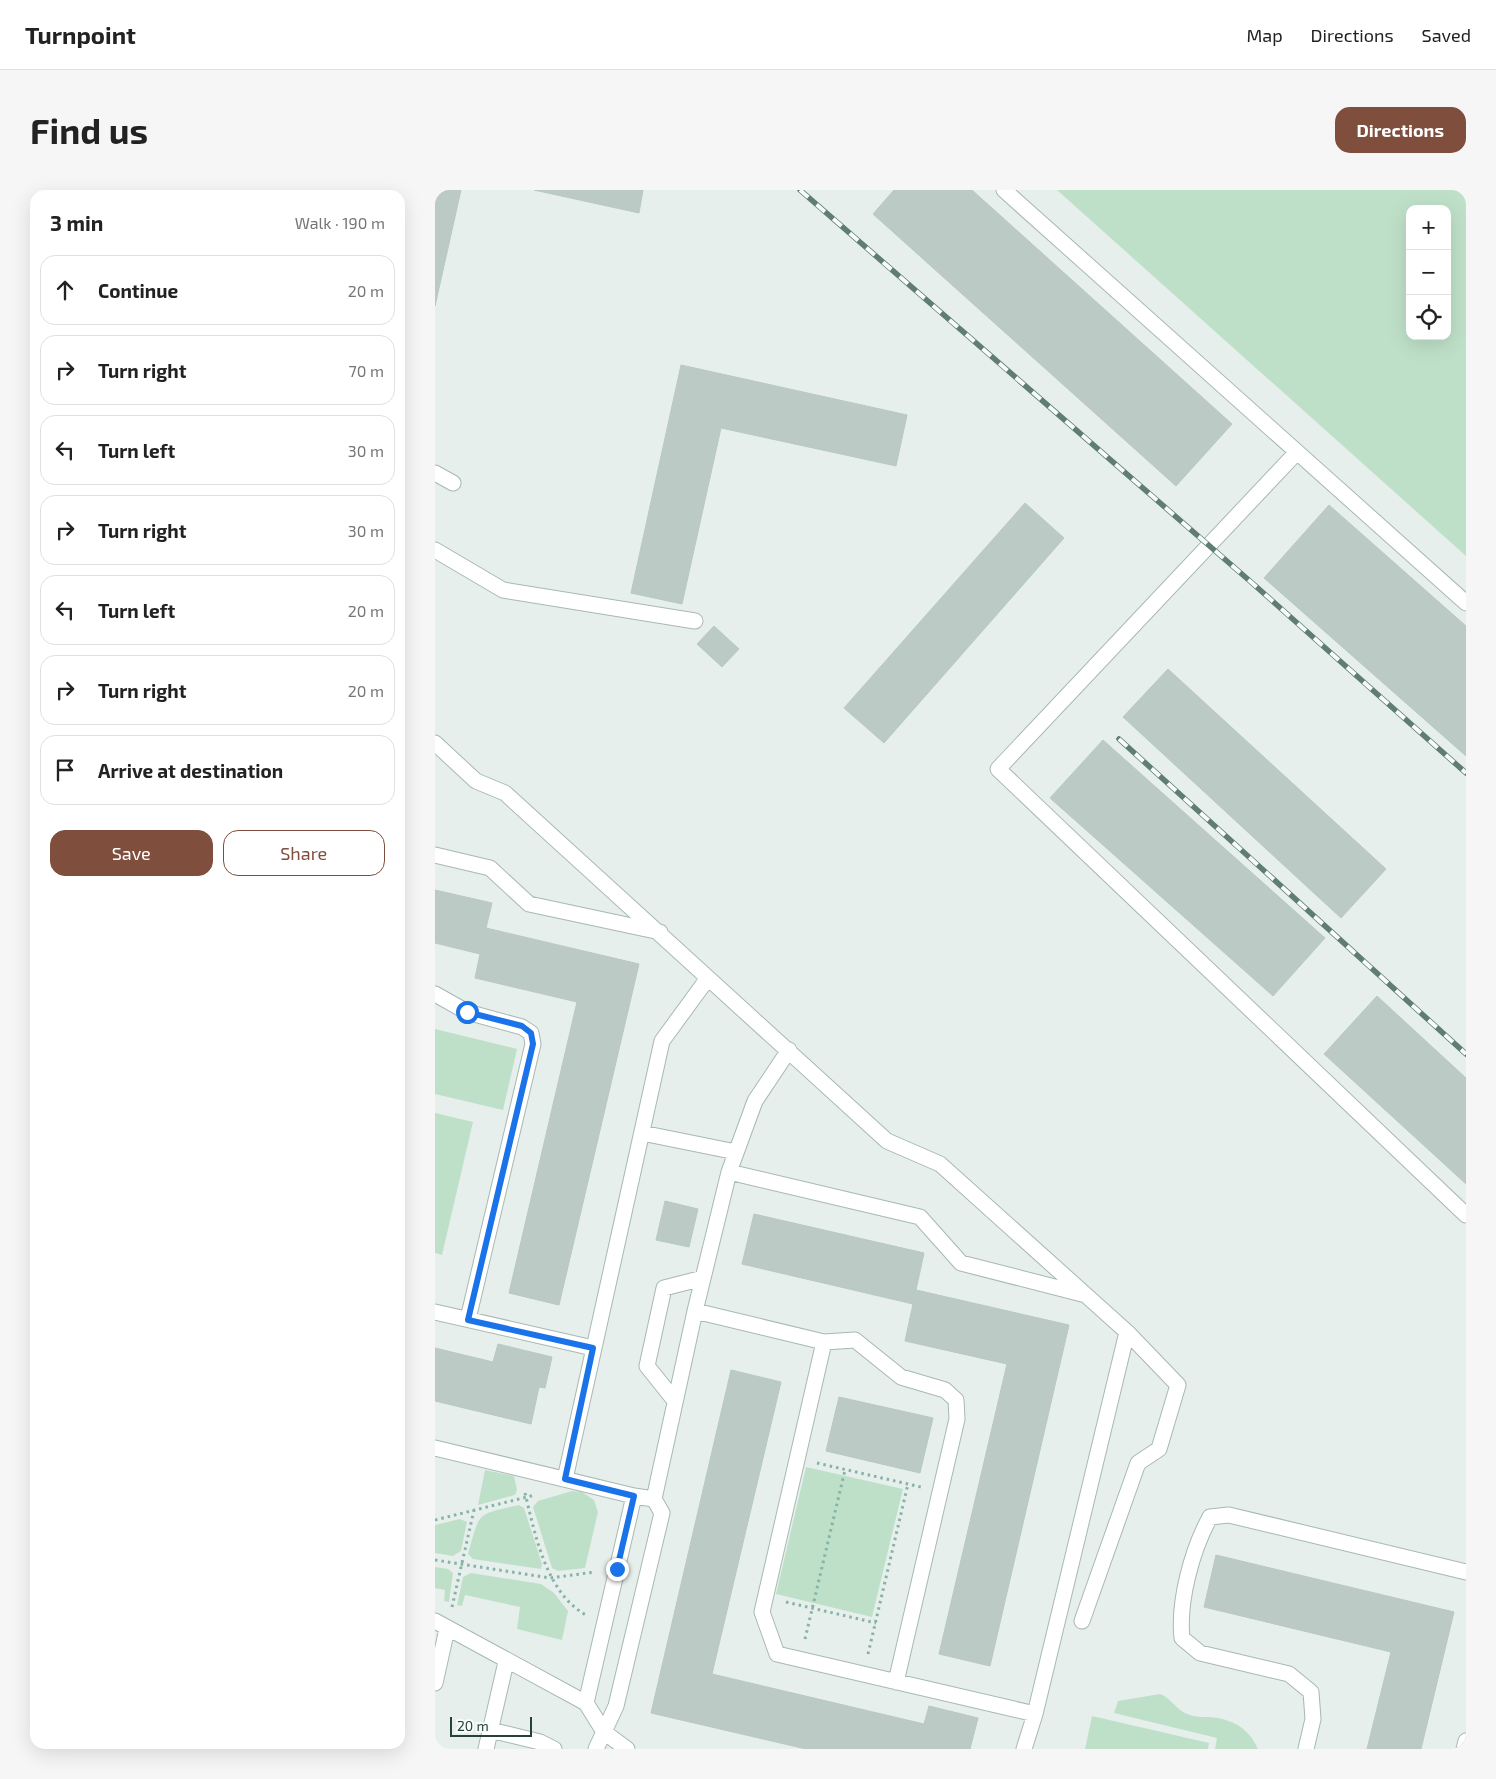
<!DOCTYPE html>
<meta charset="utf-8">
<style>
body{margin:0;font-family:"Exo 2",sans-serif;background:#f6f6f6;color:#222}
.controls{position:absolute;right:15px;top:15px;display:grid;overflow:hidden;border-radius:10px;box-shadow:0 5px 20px #0002}
.controls button{width:45px;height:45px;display:grid;place-items:center;padding:0;border:0;border-bottom:1px solid #e0e0e0;background:#fff;color:#222;font:25px sans-serif}
.scale{position:absolute;left:15px;bottom:12px;width:82px;box-sizing:border-box;padding-left:5px;border:2px solid #24423a;border-top:0;font-size:14px;line-height:18px;white-space:nowrap;color:#24423a;-webkit-text-stroke:4px #f7fbf9;paint-order:stroke}
.stop{position:absolute;width:15px;height:15px;margin:-11px;border:4px solid #1a73e8;border-radius:50%;background:#fff}
.stop.end{background:#1a73e8;border-color:#fff;box-shadow:0 1px 5px #0008}
.list{margin:0;padding:0;list-style:none}
h2{display:flex;justify-content:space-between;align-items:center;height:65px;margin:0;padding:0 20px;font-size:21px}
h2 small{font-size:16px;font-weight:400;color:#767676}
.list li{display:grid;grid-template-columns:32px 1fr auto;gap:15px;align-items:center;box-sizing:border-box;height:70px;margin:0 10px 10px;padding:0 10px;border:1px solid #e0e0e0;border-radius:15px}
.list b{display:block;font-size:19px;white-space:nowrap}
.list em{font-size:16px;font-style:normal;color:#767676}
.actions{display:flex;gap:10px;padding:15px 20px}
.actions a{flex:1;padding:11px 0;border:1px solid #804e3d;border-radius:15px;text-align:center;font-size:18px;color:#804e3d}
.actions .main{background:#804e3d;color:#fff}
.icon{flex:none;width:28px;height:28px;fill:none;stroke:currentColor;stroke-width:2;stroke-linecap:round;stroke-linejoin:round}
.map{position:relative;flex:none;width:1031px;height:1559px;overflow:hidden;border-radius:15px}
header{display:flex;align-items:center;gap:30px;box-sizing:border-box;height:70px;padding:0 25px;background:#fff;border-bottom:1px solid #e0e0e0}
header strong{font-size:24px}
nav{display:flex;gap:28px;margin-inline-start:auto;font-size:18px}
.intro{display:flex;align-items:center;justify-content:space-between;box-sizing:border-box;height:120px;padding:0 30px}
h1{margin:0;font-size:35px}
.button{padding:12px 22px;border-radius:15px;background:#804e3d;color:#fff;font-size:18px;font-weight:700}
main{display:flex;gap:30px;padding:0 30px}
aside{flex:1;background:#fff;border-radius:15px;box-shadow:0 5px 20px #0002}
.map>svg:first-child{display:block}
.green{fill:#bfe0c8;fill-rule:evenodd}
.building{fill:#bbcac4;stroke:#b8c9c2}
.lines{fill:none;stroke-linecap:round;stroke-linejoin:round}
.lane-casing{stroke:#a8b8b2;stroke-width:17}
.path{stroke:#86b3a5;stroke-width:3;stroke-dasharray:2.5 4;stroke-linecap:butt}
.lane{stroke:#fff;stroke-width:15}
.rail-casing{stroke:#5f7d75;stroke-width:5.5}
.rail{stroke:#f7fbf9;stroke-width:4;stroke-dasharray:11;stroke-linecap:butt}
.route{stroke:#1a73e8;stroke-width:6}
</style>
<header>
<strong>Turnpoint</strong>
<nav><a>Map</a><a>Directions</a><a>Saved</a></nav>
</header>
<div class="intro"><h1>Find us</h1><a class="button">Directions</a></div>
<main>
<aside>
<h2>3 min<small>Walk · 190 m</small></h2>
<ul class="list">
<li><svg class="icon" aria-label="ahead" viewBox="0 0 24 24"><path d="M12 20V5M6 11l6-6 6 6"/></svg><div><b>Continue</b></div><em>20 m</em></li>
<li><svg class="icon" aria-label="right" viewBox="0 0 24 24"><path d="M7 20v-9h11M14 6l5 5-5 5"/></svg><div><b>Turn right</b></div><em>70 m</em></li>
<li><svg class="icon" aria-label="left" viewBox="0 0 24 24"><path d="M17 20v-9H6M10 6l-5 5 5 5"/></svg><div><b>Turn left</b></div><em>30 m</em></li>
<li><svg class="icon" aria-label="right" viewBox="0 0 24 24"><path d="M7 20v-9h11M14 6l5 5-5 5"/></svg><div><b>Turn right</b></div><em>30 m</em></li>
<li><svg class="icon" aria-label="left" viewBox="0 0 24 24"><path d="M17 20v-9H6M10 6l-5 5 5 5"/></svg><div><b>Turn left</b></div><em>20 m</em></li>
<li><svg class="icon" aria-label="right" viewBox="0 0 24 24"><path d="M7 20v-9h11M14 6l5 5-5 5"/></svg><div><b>Turn right</b></div><em>20 m</em></li>
<li><svg class="icon" aria-label="arrive" viewBox="0 0 24 24"><path d="M6 21V4h12l-3 4 3 4H6"/></svg><div><b>Arrive at destination</b></div></li>
</ul>
<div class="actions"><a class="main">Save</a><a>Share</a></div>
</aside>
<div class="map">
<svg width="1031" height="1559" viewBox="0 0 1031 1559">
<rect width="100%" height="100%" fill="#e6efeb"/>
<path class="green" d="M622,0H1031V366ZM975,19H1012V146H975Z
M0,839L82,859L68,920L0,904Z
M0,923L38,932L7,1065L0,1063Z
M371,1277L468,1299L437,1427L341,1404Z
M50,1280L79,1286L82,1300L80,1305L43,1315Z
M137,1301L147,1302L159,1310L163,1322L150,1378L123,1381L117,1378L98,1317L103,1311Z
M84,1315L89,1318L107,1374L106,1379L38,1369L33,1364C45,1321 41,1325 84,1315Z
M25,1329L32,1332L26,1361L18,1366L0,1363V1335Z
M0,1377L13,1379L18,1383L14,1412L9,1411L10,1400L0,1398Z
M36,1383L106,1394L119,1403L133,1421L127,1450L82,1439L85,1417L30,1405L27,1416L22,1415L28,1387Z
M725,1504C736,1508 740,1518 750,1523C758,1527 765,1527 773,1527C796,1528 814,1538 823,1559H780L782,1548L679,1523L683,1511Z
M657,1526L774,1553L773,1559H650Z"/>
<path class="building" d="M0,0H26L0,116Z
M99,0H208L204,23Z
M459,0H537L797,234L741,296L438,24Z
M246,175L472,225L461,276L286,238L247,414L196,403Z
M590,313L629,348L449,553L409,518Z
M894,315L1031,436V566L829,388Z
M279,436L304,459L287,477L262,454Z
M733,479L951,679L906,728L688,527Z
M668,550L890,748L838,806L615,608Z
M0,700L57,713L51,738L204,774L124,1115L74,1103L142,812L40,788L45,764L0,753Z
M942,806L1031,888V994L889,864Z
M230,1011L263,1019L254,1057L221,1050Z
M319,1024L489,1063L481,1100L634,1135L555,1476L504,1464L572,1174L470,1151L478,1114L307,1074Z
M63,1154L117,1167L110,1198L104,1197L96,1234L0,1211V1158L58,1172Z
M296,1180L346,1192L277,1484L489,1534L494,1516L543,1528L535,1559H371L216,1523Z
M404,1207L498,1228L485,1283L391,1261Z
M781,1365L1019,1422L986,1559H932L956,1462L769,1417Z"/>
<g class="lines">
<defs>
<path id="lane" d="M569,0L1031,413
M862,262L563,579L1031,1025
M0,283L18,293
M0,360L68,400L260,431
M0,553L41,591L70,603L452,951L505,974L692,1142L600,1524L589,1559
M0,665L55,678L94,714L225,742
M0,804L32,822L87,837L96,843L98,854L33,1129
M207,943L301,962
M294,982L320,911L354,860
M260,1121L389,1152L420,1150L466,1187L510,1200L521,1210L522,1229L461,1492
M0,1122L158,1158
M389,1152L327,1422L342,1464L600,1524
M240,1211L212,1176L229,1098L268,1088
M0,1258L199,1306
M130,1289L227,851L273,788
M0,1431L151,1513L169,1542L192,1559
M647,1431L703,1273L724,1259L743,1195L692,1142
M0,1493L12,1439
M151,1513L199,1306L219,1309L260,1121L294,982L485,1027L526,1073L647,1104
M55,1540L105,1552L119,1559
M51,1559L71,1472
M161,1559L181,1516L227,1323L219,1309
M871,1559L878,1529L876,1502L854,1484L765,1463L747,1448C743,1411 757,1360 775,1327L794,1325L1031,1382
M1029,1559L1031,1551"/>
</defs>
<use href="#lane" class="lane-casing"/>
<path class="path" d="M382,1273L486,1297
M90,1303C100,1344 111,1403 151,1425
M0,1330L100,1305
M0,1370L115,1388L160,1382
M351,1412L441,1433
M17,1417L39,1320
M370,1449L410,1280
M433,1464L473,1294"/>
<use href="#lane" class="lane"/>
<defs>
<path id="rail" d="M365,0L816,392L1031,583
M684,549L1031,864"/>
</defs>
<use href="#rail" class="rail-casing"/>
<use href="#rail" class="rail"/>
</g>
<g class="lines">
<path class="route" d="M32,822L87,836L96,843L98,854L33,1130L158,1158L130,1289L199,1306L182,1379"/>
</g>
</svg>
<div class="controls">
<button>+</button>
<button>−</button>
<button><svg class="icon" aria-label="locate" viewBox="0 0 24 24"><circle cx="12" cy="12" r="6"/><path d="M12 2v4M12 18v4M2 12h4M18 12h4"/></svg></button>
</div>
<div class="scale">20 m</div>
<div class="stop" style="left:32px;top:822px"></div>
<div class="stop end" style="left:182px;top:1379px"></div>
</div>
</main>
